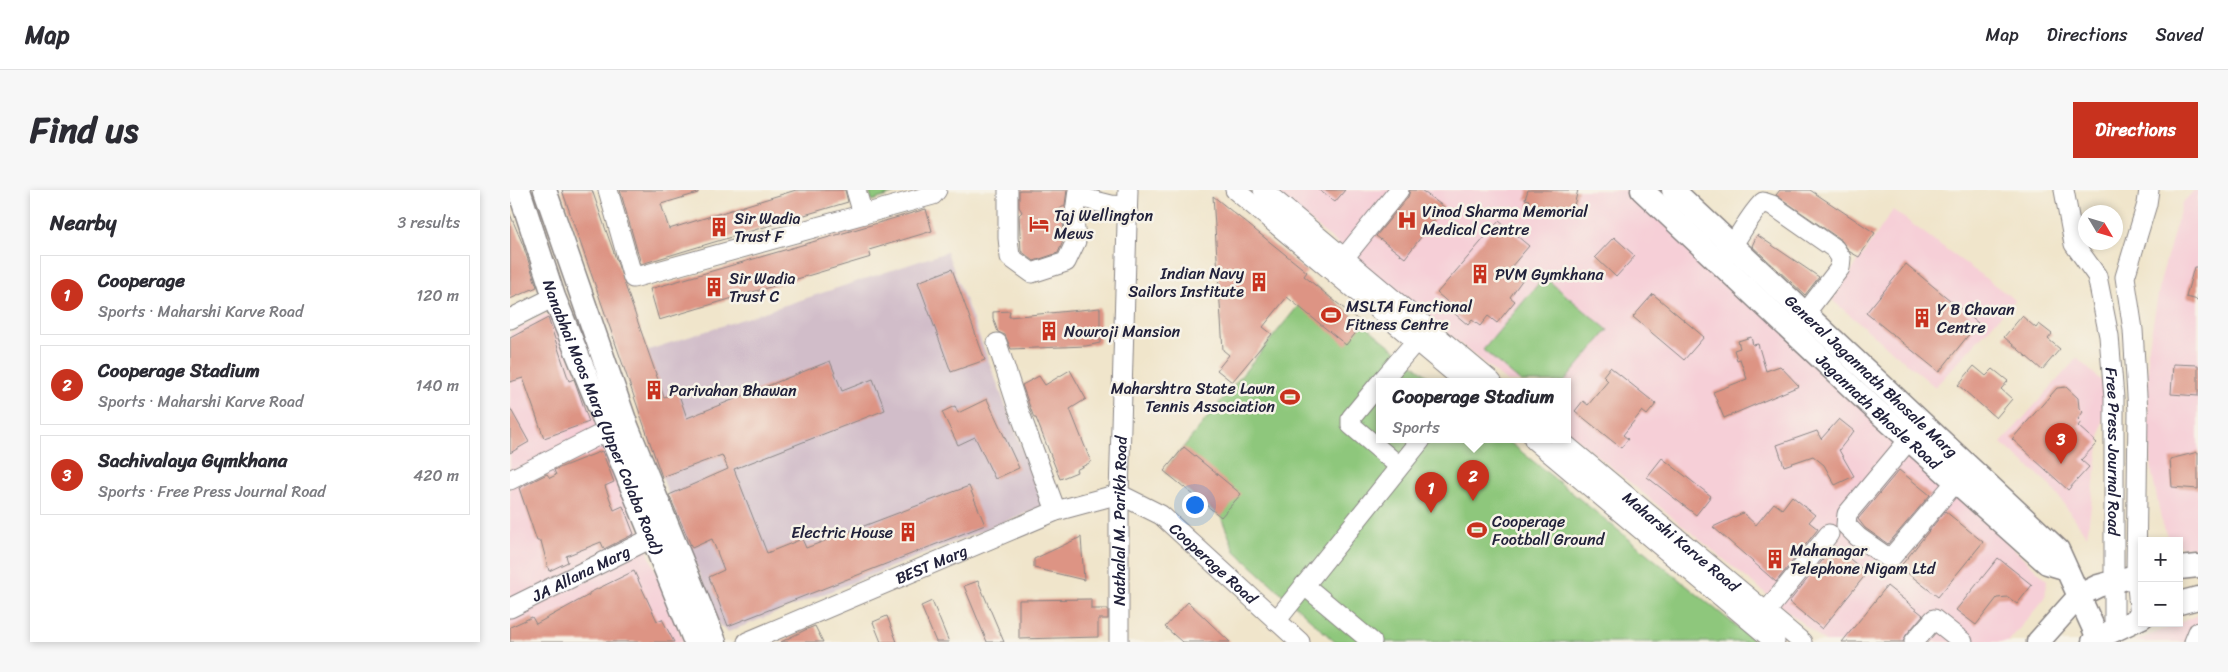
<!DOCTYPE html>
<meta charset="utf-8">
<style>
body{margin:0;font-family:Sriracha,sans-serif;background:#f7f7f7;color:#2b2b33}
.controls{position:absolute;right:15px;bottom:15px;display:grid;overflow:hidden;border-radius:0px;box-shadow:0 2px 8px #0003}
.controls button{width:45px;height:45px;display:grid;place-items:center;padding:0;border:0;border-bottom:1px solid #e1e1e2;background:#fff;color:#2b2b33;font:25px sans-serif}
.compass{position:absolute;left:1568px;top:15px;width:45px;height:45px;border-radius:50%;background:#fff;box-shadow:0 2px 8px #0003;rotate:128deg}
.you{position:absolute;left:684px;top:314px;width:18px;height:18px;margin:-12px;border:4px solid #fff;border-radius:50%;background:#1a73e8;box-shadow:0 0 0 8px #1a73e833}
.badge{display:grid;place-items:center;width:32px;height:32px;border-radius:50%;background:#c8321e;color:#fff;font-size:16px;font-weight:700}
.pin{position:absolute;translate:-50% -41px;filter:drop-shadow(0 1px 2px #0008)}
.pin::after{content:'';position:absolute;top:26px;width:18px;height:15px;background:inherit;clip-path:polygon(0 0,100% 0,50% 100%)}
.popup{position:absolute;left:866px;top:188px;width:195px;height:65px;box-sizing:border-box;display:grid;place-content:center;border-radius:0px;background:#fff;filter:drop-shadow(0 1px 4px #0005);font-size:16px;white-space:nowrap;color:#7c7c81}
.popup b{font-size:19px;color:#2b2b33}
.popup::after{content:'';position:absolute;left:50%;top:100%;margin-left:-10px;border:10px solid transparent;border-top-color:#fff}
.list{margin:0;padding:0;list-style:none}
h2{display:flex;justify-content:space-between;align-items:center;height:65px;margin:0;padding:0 20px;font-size:21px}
h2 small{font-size:16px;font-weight:400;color:#7c7c81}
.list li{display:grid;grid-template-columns:32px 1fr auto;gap:15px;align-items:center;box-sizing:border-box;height:80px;margin:0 10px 10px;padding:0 10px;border:1px solid #e1e1e2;border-radius:0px}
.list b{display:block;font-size:19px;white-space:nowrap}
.list p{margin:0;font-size:16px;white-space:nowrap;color:#7c7c81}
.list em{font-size:16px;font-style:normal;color:#7c7c81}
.map{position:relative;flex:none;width:1688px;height:452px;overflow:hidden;border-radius:0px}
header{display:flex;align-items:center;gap:30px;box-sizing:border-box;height:70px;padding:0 25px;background:#fff;border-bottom:1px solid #e1e1e2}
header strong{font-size:24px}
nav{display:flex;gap:28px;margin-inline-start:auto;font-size:18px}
.intro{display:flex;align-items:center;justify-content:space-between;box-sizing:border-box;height:120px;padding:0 30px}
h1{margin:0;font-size:35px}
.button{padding:12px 22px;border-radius:0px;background:#c8321e;color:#fff;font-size:18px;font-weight:700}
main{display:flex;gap:30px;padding:0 30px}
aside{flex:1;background:#fff;border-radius:0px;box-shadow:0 2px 8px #0003}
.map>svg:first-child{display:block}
.built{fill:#f6cfd7}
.industrial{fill:#d1bdc9}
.green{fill:#8ec77b;stroke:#58745b}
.building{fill:#dd9484}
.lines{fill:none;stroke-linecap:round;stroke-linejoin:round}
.minor-casing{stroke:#898483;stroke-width:21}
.major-casing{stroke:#898483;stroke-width:25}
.minor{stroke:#fff;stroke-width:19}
.major{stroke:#fff;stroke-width:22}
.labels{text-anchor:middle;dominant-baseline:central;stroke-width:5;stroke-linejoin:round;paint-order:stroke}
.poi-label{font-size:16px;fill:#22223b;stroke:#f7f3e8;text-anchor:start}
.street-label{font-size:16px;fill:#22223b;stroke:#f7f3e8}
</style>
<header>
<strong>Map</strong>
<nav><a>Map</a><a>Directions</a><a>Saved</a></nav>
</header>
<div class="intro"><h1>Find us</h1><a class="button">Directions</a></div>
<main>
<aside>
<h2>Nearby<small>3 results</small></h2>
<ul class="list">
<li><span class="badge">1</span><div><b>Cooperage</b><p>Sports · Maharshi Karve Road</p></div><em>120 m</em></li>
<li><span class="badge">2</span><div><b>Cooperage Stadium</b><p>Sports · Maharshi Karve Road</p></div><em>140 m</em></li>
<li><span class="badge">3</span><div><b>Sachivalaya Gymkhana</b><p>Sports · Free Press Journal Road</p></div><em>420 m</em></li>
</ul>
</aside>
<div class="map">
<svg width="1688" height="452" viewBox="0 0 1688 452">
<rect width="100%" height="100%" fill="#f7f3e8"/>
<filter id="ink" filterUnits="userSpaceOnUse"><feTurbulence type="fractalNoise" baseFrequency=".02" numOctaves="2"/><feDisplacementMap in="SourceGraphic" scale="10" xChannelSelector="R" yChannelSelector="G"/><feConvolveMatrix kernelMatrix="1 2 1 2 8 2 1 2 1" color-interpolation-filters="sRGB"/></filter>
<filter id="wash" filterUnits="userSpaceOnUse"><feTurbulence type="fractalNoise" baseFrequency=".0096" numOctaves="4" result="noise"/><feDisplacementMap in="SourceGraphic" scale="20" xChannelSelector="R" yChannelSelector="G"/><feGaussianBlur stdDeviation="1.12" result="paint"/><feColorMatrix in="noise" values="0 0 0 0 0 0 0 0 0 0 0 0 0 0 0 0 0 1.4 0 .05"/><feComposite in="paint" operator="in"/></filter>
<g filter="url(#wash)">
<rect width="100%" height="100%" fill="#f0e5cb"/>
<path class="built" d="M762,0H1129L1388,250L1537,390L1535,408L1498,452H1315L1057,241V192H997Z
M1684,0H1688V358L1673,357L1669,355V351H1664L1658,347L1653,338L1642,284L1638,234V161L1651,88L1672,14Z
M1383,20L1505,110L1425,197L1322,110Z
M35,124L45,129L174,452H0V143Z
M1567,168L1597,196L1577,346L1540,295L1491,253Z
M1688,425V452H1623L1669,433Z"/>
<path class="industrial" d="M437,62L534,316L218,442L209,435L156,298L111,169Z"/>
<path class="green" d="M359,0H394L362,11Z
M1034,87L1098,140L1054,192H1011L973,160Z
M805,95L925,192H869V250H997L1246,452H825L725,361L711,327L654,281Z"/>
<g id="blocks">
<path class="building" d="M52,0H82L154,207L168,202L177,228L320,171L332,201L363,189L375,220L224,279L257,363L292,349L296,358L459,296L475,335L218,436L199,387L214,380L202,349L182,358L159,305L218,279L212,265L152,287Z
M110,0H188V3L151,14L159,39L286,0H335L338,12L131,74Z
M509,0H557L555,15L546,22L553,29L554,49L548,63L524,71L511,61L509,25L512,22L509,17Z
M809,0H835L825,12Z
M900,0H911L934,17L895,68L866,46L898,7Z
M1018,0H1068L1062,23L1046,18L1045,24L1018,17L1019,10L1015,9Z
M1270,0H1300L1365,43L1349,67L1340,62L1331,50L1266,5Z
M703,6L797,82L794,86L853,134L836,155L777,107L753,137L762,144L722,192L707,180L719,165L713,160Z
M416,19L422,41L359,60L361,67L149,130L140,99Z
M0,24L13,55L27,97L0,109Z
M989,31L1019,56L1001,77L1012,85L1013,89L1000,107L1005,111L987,133L978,126L970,136L962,130L958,135L945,124L948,121L927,103Z
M1247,45L1309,87L1295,105L1242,56Z
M1104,47L1125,66L1106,87L1085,67Z
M1396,74L1468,133L1429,182L1356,123Z
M1684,77H1688V110L1676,107Z
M442,79L475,170L441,182L408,92Z
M1143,104L1194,147L1174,170L1123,127Z
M590,118V153L576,156L501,159L495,145L488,142L483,128V122L500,121L499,127Z
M1512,126L1526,138L1529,134L1542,144L1538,149L1550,159L1532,180L1494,147Z
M38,128L59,191L64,189L79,232L34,248L13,188L0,192V148Z
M1241,147L1243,155L1248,154L1256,181L1270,176L1289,196L1214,228L1203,202L1237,189L1230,169L1227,170L1224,160L1230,158L1228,151Z
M1663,174L1688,175V206L1661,204Z
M1464,176L1476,186L1483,179L1498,191L1491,199L1502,209L1486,228L1448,195Z
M1100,177L1146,214L1137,225L1132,221L1113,245L1118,249L1111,258L1065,221L1073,211L1078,215L1098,191L1093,186Z
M560,180L576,209L560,219L581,272L566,280L567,282L550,289L526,228H524L512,195L529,186L535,195Z
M1556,197L1568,208L1569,218L1573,222L1568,229L1571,232L1568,236L1587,253L1571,270L1579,277L1558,300L1502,249L1547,198Z
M477,209L509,278L485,289L465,247L448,255L432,222L445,216L448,223Z
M0,218L19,252L0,263Z
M1329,229L1344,241L1329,260L1344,286L1325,295L1314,275L1303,266L1274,276L1267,255L1307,241L1311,249Z
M674,257L731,304L711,327L654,281Z
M92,261L104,292L95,296L104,320L113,316L124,344L94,359L91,352L56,366L58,372L39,381L31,351H27L9,298L37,284L40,288L46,285L44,280Z
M1688,262V299L1662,297L1660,269Z
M1152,268L1201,306L1186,325L1137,287Z
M1389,280L1420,305L1378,354L1355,338L1348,329Z
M1282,306L1305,325L1299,332L1308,339L1266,392L1203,337L1233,323L1246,335L1264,313L1272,319Z
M1435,321L1473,352L1428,407L1390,377Z
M571,347L574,390L524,378V369Z
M1324,356L1357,383L1312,439L1279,412Z
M1488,368L1522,395L1507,414L1498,407L1487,408L1466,435L1446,420Z
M124,381L147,431L152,429L164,452H0V437L22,427L26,434L79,405V403Z
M468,391L494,452H477L454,396Z
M1377,396L1413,425L1396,445L1393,452H1332Z
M581,409V419H598V429H588V447L509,449V410Z
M422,411L439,452H426L411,416Z
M678,412L720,452H672L655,437Z
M377,426L387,452H371L363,432Z
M305,436L313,452H271L295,440Z"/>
</g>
</g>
<g filter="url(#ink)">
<use href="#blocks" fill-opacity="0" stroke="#898483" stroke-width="1"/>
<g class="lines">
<defs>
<g id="minor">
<path d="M98,0L123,88L423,5L427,0"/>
<path d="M346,0L353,24"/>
<path d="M498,0V48L500,67L522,83L556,72L566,51L564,30L568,0"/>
<path d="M725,0L955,192"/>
<path d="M753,0L982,192"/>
<path id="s1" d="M1554,0L1564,54L1587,86L1599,146L1604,208V440"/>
<path d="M569,7L601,15L617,16"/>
<path d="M1214,66C1229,49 1237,28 1253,12L1262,15L1325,59L1331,68L1330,78L1287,134"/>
<path d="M834,68L889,0"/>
<path d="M0,129L44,107"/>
<path d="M487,153L508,218L546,321"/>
<path d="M871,192L906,151"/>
<path d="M869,194L841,228V235L889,276"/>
<path d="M1408,239L1337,324L1336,335L1348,347L1380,369L1455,281"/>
<path d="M1024,250L1265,452"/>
<path id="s2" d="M1050,250L1292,452"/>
<path d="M0,290L99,240"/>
<path id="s3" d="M609,304L651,325L790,452"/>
<path d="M794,395L862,452"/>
<path id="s4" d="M0,418L156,341"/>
<path d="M1256,422L1319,344"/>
<path d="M1630,428L1626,385L1628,222L1623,140L1615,87L1637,14L1639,0"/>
<path d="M766,431L911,250"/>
<path id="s5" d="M237,452L546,321L609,304"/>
<path id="s6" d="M609,452V304L618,0"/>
<path d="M1404,452L1424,429L1453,452"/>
<path d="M1684,452L1688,442"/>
</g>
<g id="major">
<path id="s7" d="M9,0L44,107L185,452"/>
<path d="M35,0L117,236L205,452"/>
<path id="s8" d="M1132,0L1367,221L1537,373L1554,378"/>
<path id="s9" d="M1163,0L1548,360L1588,448"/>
<path d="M1669,378L1688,376"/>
<path d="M1669,413L1688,408"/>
<path d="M1528,452L1570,405L1588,396L1632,384"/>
<path d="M1583,452L1588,448L1632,427"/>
</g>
</defs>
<use href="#minor" class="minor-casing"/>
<use href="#major" class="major-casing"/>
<use href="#minor" class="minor"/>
<use href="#major" class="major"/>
</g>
</g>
<defs>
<symbol id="hospital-bare" viewBox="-9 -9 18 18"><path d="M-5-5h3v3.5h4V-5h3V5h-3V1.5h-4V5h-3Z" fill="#c8321e" stroke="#f7f3e8" stroke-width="2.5" paint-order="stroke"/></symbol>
<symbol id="hotel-bare" viewBox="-9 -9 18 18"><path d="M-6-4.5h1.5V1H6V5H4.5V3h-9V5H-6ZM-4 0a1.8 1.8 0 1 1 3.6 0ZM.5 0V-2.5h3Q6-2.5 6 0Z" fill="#c8321e" stroke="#f7f3e8" stroke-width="2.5" paint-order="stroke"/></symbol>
<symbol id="building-bare" viewBox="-9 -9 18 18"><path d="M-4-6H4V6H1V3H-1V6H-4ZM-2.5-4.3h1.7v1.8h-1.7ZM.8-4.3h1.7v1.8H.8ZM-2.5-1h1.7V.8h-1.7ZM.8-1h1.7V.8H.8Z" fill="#c8321e" stroke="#f7f3e8" stroke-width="2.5" paint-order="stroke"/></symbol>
<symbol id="stadium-bare" viewBox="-9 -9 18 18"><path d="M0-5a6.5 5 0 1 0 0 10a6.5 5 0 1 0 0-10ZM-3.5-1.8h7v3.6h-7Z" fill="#c8321e" stroke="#f7f3e8" stroke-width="2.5" paint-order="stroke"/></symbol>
</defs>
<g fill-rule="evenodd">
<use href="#hospital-bare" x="883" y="16" width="28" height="28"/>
<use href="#hotel-bare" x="515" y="20" width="28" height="28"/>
<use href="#building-bare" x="195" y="23" width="28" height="28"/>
<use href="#building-bare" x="956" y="70" width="28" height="28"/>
<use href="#building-bare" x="735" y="78" width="28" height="28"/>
<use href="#building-bare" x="190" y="83" width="28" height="28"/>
<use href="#stadium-bare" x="807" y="111" width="28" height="28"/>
<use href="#building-bare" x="1398" y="114" width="28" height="28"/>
<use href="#building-bare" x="525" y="127" width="28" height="28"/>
<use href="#building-bare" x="130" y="186" width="28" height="28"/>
<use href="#stadium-bare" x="766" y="193" width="28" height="28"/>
<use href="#stadium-bare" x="953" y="326" width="28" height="28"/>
<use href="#building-bare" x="384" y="328" width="28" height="28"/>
<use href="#building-bare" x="1251" y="355" width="28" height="28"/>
</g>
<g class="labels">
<g class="poi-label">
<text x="912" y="21">Vinod Sharma Memorial<tspan x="912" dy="18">Medical Centre</tspan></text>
<text x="544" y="25">Taj Wellington<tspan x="544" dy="18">Mews</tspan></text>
<text x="224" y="28">Sir Wadia<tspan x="224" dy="18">Trust F</tspan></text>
<text x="734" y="83" text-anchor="end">Indian Navy<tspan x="734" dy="18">Sailors Institute</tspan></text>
<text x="985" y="84">PVM Gymkhana</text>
<text x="219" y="88">Sir Wadia<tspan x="219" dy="18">Trust C</tspan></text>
<text x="836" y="116">MSLTA Functional<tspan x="836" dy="18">Fitness Centre</tspan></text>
<text x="1427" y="119">Y B Chavan<tspan x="1427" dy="18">Centre</tspan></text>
<text x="554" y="141">Nowroji Mansion</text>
<text x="765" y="198" text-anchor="end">Maharshtra State Lawn<tspan x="765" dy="18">Tennis Association</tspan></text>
<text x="159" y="200">Parivahan Bhawan</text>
<text x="982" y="331">Cooperage<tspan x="982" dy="18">Football Ground</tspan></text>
<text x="383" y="342" text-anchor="end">Electric House</text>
<text x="1280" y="360">Mahanagar<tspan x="1280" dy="18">Telephone Nigam Ltd</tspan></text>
</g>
<g class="street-label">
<text stroke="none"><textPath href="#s9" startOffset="272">General Jagannath Bhosale Marg</textPath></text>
<text stroke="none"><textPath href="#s8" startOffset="324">Jagannath Bhosle Road</textPath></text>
<text stroke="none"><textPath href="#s7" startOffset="242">Nanabhai Moos Marg (Upper Colaba Road)</textPath></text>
<text stroke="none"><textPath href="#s1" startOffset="271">Free Press Journal Road</textPath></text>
<text stroke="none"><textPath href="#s6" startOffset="121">Nathalal M. Parikh Road</textPath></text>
<text stroke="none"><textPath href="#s2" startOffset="158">Maharshi Karve Road</textPath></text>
<text stroke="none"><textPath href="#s3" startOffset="118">Cooperage Road</textPath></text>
<text stroke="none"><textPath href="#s5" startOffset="200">BEST Marg</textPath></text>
<text stroke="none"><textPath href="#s4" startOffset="79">JA Allana Marg</textPath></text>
</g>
</g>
</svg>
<div class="controls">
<button>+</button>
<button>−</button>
</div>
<svg class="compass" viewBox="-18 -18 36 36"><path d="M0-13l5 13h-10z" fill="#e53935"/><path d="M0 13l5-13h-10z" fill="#7c7c81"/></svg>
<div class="you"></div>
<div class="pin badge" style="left:921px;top:323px">1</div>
<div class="pin badge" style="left:963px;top:311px">2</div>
<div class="popup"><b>Cooperage Stadium</b>Sports</div>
<div class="pin badge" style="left:1551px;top:274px">3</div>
</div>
</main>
